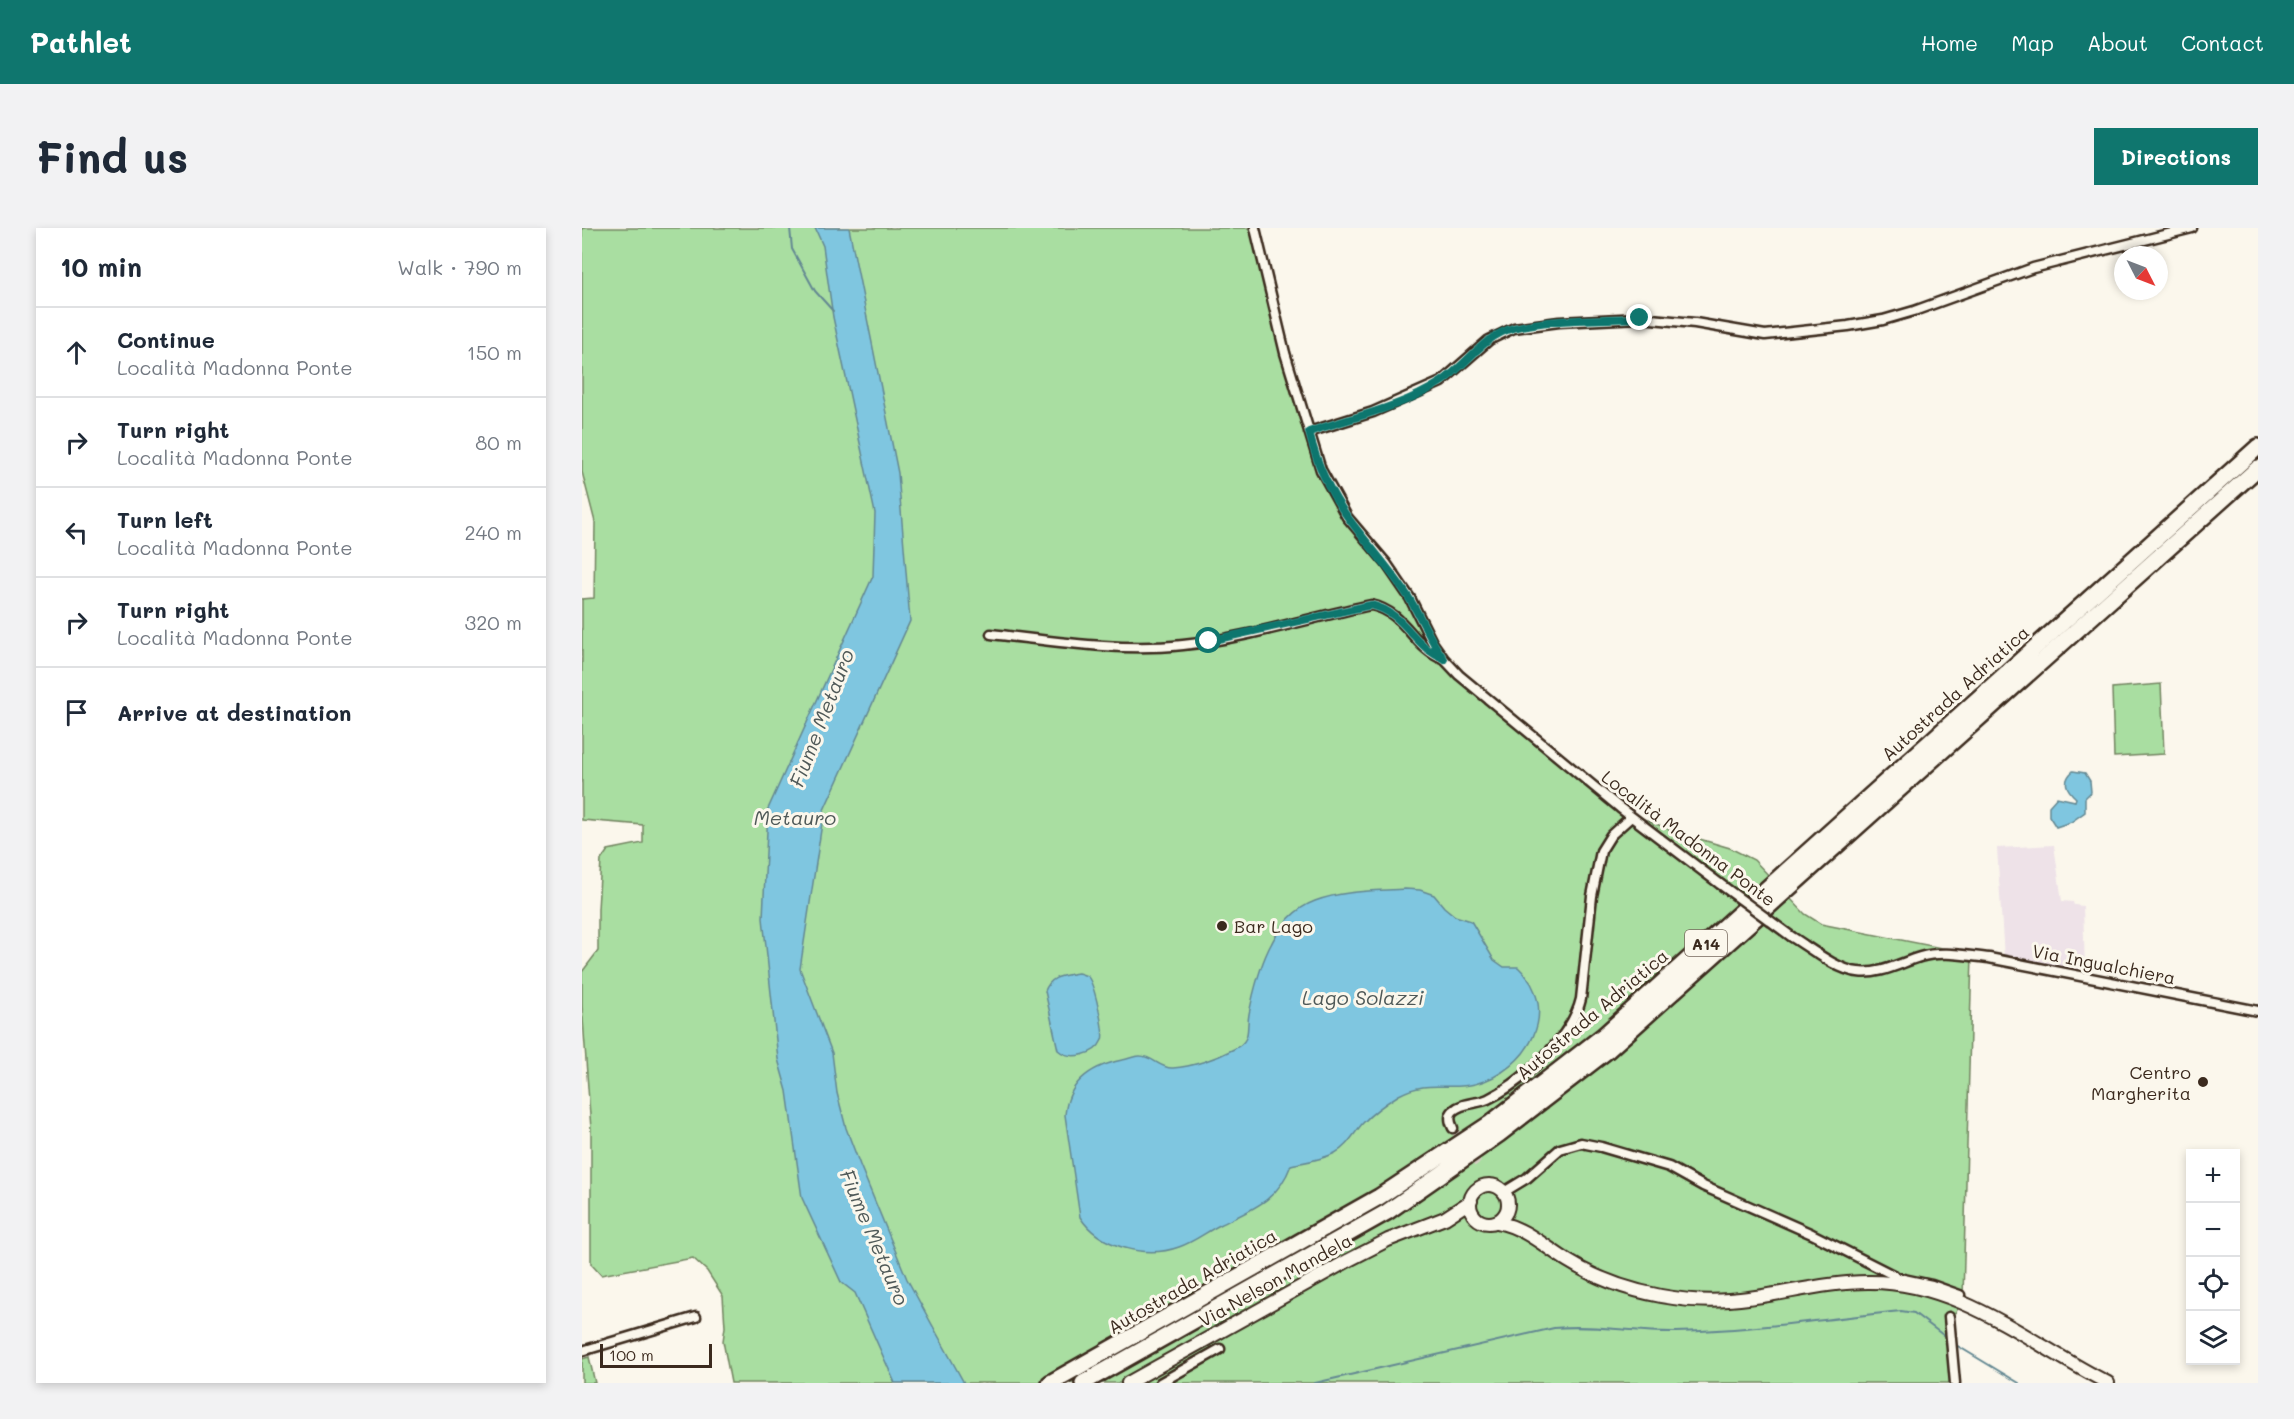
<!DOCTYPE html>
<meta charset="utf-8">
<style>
body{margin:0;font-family:Mali,sans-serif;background:#f2f2f3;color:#1f2937}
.controls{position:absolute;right:18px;bottom:18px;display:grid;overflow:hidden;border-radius:0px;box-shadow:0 3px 9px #0003}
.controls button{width:54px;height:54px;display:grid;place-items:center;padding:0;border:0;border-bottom:2px solid #e0e1e3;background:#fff;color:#1f2937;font:30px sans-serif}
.compass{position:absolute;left:1532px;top:18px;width:54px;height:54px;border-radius:50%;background:#fff;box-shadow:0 3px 9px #0003;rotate:132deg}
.scale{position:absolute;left:18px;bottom:15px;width:112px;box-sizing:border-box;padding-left:6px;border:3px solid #3b2a1e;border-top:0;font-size:16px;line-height:21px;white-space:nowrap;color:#3b2a1e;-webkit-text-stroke:4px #fbf7ec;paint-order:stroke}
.stop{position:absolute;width:18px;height:18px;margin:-14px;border:4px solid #0f766e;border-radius:50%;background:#fff}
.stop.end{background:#0f766e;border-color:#fff;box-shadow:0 2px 6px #0008}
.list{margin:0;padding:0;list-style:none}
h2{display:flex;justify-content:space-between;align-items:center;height:78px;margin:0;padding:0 24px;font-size:26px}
h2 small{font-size:20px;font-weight:400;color:#747a83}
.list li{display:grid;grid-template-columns:39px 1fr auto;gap:18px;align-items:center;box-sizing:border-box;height:90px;padding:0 24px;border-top:2px solid #e0e1e3}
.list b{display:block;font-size:22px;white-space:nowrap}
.list p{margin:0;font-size:20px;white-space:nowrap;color:#747a83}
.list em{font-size:20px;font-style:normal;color:#747a83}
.icon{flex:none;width:33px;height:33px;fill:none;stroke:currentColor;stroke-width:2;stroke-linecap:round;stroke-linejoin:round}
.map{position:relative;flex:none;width:1676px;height:1155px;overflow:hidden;border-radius:0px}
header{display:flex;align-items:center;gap:36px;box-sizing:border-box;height:84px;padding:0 30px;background:#0f766e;color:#fff}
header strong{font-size:28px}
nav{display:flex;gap:33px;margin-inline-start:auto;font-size:21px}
.intro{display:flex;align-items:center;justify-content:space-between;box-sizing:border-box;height:144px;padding:0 36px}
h1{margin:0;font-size:42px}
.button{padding:15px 27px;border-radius:0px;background:#0f766e;color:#fff;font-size:21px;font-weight:700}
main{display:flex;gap:36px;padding:0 36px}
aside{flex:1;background:#fff;border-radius:0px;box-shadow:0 3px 9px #0003}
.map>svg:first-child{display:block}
.built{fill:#eee2e8}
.green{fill:#a9dea1;stroke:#728460;stroke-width:1.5}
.water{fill:#7fc6e0;stroke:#648892;stroke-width:1.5}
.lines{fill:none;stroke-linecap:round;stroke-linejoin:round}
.stream{stroke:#648892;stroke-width:2}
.minor-tunnel{stroke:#d5cec3;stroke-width:8;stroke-dasharray:8 4;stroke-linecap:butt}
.minor-casing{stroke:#3b2a1e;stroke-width:13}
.secondary-casing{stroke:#3b2a1e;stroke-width:16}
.motorway-casing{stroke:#3b2a1e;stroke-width:20}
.minor{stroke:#fbf7ec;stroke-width:8}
.secondary{stroke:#fbf7ec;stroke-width:12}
.motorway{stroke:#fbf7ec;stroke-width:15}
.minor-bridge-casing{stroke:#3b2a1e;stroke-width:13;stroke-linecap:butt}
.minor-bridge{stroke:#fbf7ec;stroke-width:8}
.route{stroke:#0f766e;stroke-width:8}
.poi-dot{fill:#3b2a1e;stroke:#fbf7ec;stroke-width:2}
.labels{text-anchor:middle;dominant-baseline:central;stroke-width:6;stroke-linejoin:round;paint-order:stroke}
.shield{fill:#fbf7ec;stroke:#75685c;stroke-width:1.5}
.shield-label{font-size:16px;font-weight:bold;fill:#3b2a1e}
.street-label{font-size:18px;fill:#3b2a1e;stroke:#fbf7ec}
.poi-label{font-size:18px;fill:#3b2a1e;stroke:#fbf7ec;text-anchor:start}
.water-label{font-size:20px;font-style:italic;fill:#4f5958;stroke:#fbf7ec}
</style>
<header>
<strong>Pathlet</strong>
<nav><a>Home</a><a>Map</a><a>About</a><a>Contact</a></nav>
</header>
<div class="intro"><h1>Find us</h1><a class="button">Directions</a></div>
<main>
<aside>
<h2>10 min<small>Walk · 790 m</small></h2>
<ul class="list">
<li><svg class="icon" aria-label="ahead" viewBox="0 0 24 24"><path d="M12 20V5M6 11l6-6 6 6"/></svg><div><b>Continue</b><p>Località Madonna Ponte</p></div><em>150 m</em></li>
<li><svg class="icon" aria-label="right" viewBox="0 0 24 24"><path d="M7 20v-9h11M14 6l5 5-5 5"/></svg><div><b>Turn right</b><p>Località Madonna Ponte</p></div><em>80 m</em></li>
<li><svg class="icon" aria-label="left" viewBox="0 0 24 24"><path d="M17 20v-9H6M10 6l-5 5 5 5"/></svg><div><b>Turn left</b><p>Località Madonna Ponte</p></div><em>240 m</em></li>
<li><svg class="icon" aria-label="right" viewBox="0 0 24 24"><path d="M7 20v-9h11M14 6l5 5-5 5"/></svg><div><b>Turn right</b><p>Località Madonna Ponte</p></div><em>320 m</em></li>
<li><svg class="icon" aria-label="arrive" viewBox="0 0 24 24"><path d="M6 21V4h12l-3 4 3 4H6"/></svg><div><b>Arrive at destination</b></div></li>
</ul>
</aside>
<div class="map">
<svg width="1676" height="1155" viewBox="0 0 1676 1155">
<rect width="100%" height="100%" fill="#fbf7ec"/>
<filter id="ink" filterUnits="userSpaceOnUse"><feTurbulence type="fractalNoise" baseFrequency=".0167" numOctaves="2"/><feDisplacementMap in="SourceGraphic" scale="12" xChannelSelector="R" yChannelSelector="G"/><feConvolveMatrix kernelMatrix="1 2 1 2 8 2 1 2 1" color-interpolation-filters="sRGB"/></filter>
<g filter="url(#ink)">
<path class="built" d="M1472,617L1480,673L1491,674L1492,677L1501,678L1503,742L1422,730L1415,620Z"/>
<path class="green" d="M0,0H675L738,247L802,331L869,440L1047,585L1094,604L1148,620L1172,632L1223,686L1239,696L1390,726L1381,1069L1369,1095L1370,1155H149L141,1113L143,1099L141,1068L125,1043L111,1030L19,1047L9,1036V901L0,777V744L16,723V681L19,632L26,622L61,615V597L0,592V371L12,370L13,294L0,244Z
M1579,456L1582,526L1532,529L1530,460Z
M7,1129L13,1155H0V1131Z"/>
<path class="water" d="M233,0H267L316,245L328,393L242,582L218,741L250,825L255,865L264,900L278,937L325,1051L382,1155H313L273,1065L259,1054L220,970L205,863L196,831L181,690L186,581L291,348L293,285L251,89L241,18Z
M1491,543L1503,545L1508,553L1509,564L1503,570V584L1489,594L1474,599L1467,588V578L1475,569L1493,573L1494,570C1484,561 1480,553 1491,543Z
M823,661L838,662L852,667L862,679L873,688L889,693L912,732L922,739H936C981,782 946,842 893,856C866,863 846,851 817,867C804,875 791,884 781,895C772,905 765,919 753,925C739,932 724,934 709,937C696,973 670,981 638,997C624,1004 612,1014 597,1019C564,1031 517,1019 498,989L483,887C486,854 510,838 540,832C546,831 552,828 558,828C571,828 578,841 591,840C610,839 635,830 652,821C670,812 664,802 667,786C675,746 690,689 733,673C761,662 794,663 823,661Z
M496,745C497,745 505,748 505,748C512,753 523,805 520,812C514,827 488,833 476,822L463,763C469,747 481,748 496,745Z"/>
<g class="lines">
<path class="stream" d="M208,0L210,21L233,63L251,83
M1374,1117L1437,1155
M733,1155L972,1100C1013,1096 1054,1105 1095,1104C1170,1102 1245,1091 1319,1083L1332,1085L1361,1107"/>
<path class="minor-tunnel" d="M871,900L897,938"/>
<defs>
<path id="minor" d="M673,0L703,125L739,242L765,289L804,335L828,370L850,414L862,431L877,447L1038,580L1138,656
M727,204L791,184L859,154L907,112L932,100L977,94L1058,90L1113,95L1183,107L1266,98L1301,92L1332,83L1451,40L1610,0
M409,406C472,413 537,424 601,417C665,410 726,390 789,377C824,384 831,420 861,431
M1210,709C1228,720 1255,742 1276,744C1298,747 1318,735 1338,729C1360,722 1385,728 1407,730L1676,783
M871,900C868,894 866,888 871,883C880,874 896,876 906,871C941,854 990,809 999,771L1010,668L1019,623L1029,607L1049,589
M922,964L945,950L978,921L999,915L1019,919L1087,939L1121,958L1230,1006L1317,1050L1350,1057L1378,1067
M1367,1089L1373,1155
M0,1123L114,1089
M578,1155L638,1121"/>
<path id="secondary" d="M888 976a19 19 0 1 1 38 0a19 19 0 1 1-38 0Z
M915,994C943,1000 962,1018 986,1033C1015,1051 1046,1062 1079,1068C1101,1072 1124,1074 1147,1072C1194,1069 1239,1054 1286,1054C1378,1053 1448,1116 1526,1155
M546,1155L767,1032L806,1012L863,990L889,973"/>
<path id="motorway" d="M468,1155L797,969L909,895L1021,808L1676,219
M501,1155L805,984L917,906L1026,822L1676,240"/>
</defs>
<use href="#minor" class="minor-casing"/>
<use href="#secondary" class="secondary-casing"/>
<use href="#motorway" class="motorway-casing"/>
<use href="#minor" class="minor"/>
<use href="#secondary" class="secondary"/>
<use href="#motorway" class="motorway"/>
<defs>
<path id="minor-bridge" d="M1138,656L1210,709"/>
</defs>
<use href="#minor-bridge" class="minor-bridge-casing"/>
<use href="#minor-bridge" class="minor-bridge"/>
</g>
</g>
<g class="lines" filter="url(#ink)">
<path class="route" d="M627,413L789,377C824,385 831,419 862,431C847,411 839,388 825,367C807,340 786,317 767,291C748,265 734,234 727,204C771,189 819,180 859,154C884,138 901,108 931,100C971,90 1017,92 1058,90"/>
</g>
<g class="poi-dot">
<circle cx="640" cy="698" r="6"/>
<circle cx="1621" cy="854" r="6"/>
</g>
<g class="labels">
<rect class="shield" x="1103" y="702" width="42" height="26" rx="4.5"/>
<g class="shield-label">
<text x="1124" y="715">A14</text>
</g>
<g class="street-label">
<text transform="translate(1373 465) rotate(-42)">Autostrada Adriatica</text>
<text transform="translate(1107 610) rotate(37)">Località Madonna Ponte</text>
<text transform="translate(1522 736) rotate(11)">Via Ingualchiera</text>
<text transform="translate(1010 786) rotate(-40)">Autostrada Adriatica</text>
<text transform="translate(693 1052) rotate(-29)">Via Nelson Mandela</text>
<text transform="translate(610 1053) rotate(-30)">Autostrada Adriatica</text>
</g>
<g class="poi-label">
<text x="652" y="698">Bar Lago</text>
<text x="1609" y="844" text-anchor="end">Centro<tspan x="1609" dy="21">Margherita</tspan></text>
</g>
<g class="water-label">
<text transform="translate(239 490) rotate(-69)">Fiume Metauro</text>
<text x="213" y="589">Metauro</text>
<text x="781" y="769">Lago Solazzi</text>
<text transform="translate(293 1009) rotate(67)">Fiume Metauro</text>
</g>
</g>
</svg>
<div class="controls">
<button>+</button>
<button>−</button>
<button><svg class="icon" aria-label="locate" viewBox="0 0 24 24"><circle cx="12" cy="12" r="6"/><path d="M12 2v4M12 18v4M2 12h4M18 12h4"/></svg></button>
<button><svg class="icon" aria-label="layers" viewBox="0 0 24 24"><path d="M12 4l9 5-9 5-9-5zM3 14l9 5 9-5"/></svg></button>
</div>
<svg class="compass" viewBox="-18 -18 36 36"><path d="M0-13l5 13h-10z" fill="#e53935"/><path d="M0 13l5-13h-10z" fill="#747a83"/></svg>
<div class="scale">100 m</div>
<div class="stop" style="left:627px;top:413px"></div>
<div class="stop end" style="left:1058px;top:90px"></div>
</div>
</main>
